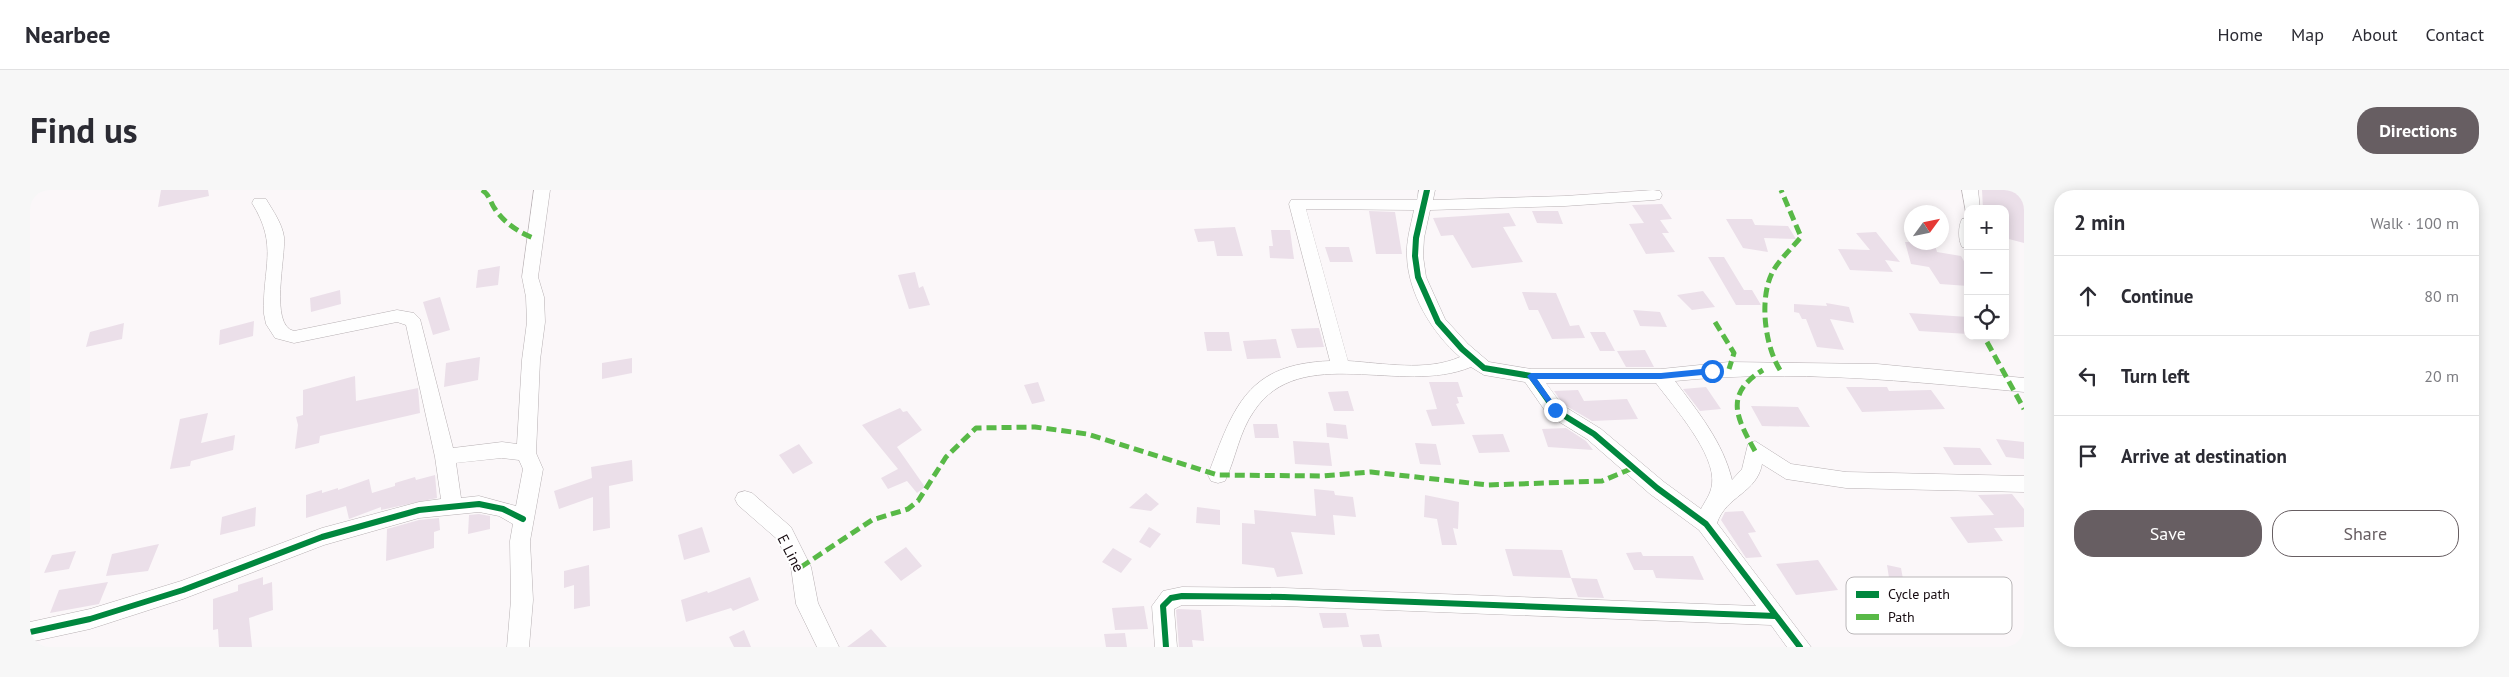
<!DOCTYPE html>
<meta charset="utf-8">
<style>
body{margin:0;font-family:"PT Sans",sans-serif;background:#f7f7f7;color:#2b2b33}
.controls{position:absolute;right:15px;top:15px;display:grid;overflow:hidden;border-radius:10px;box-shadow:0 2px 12px #0003}
.controls button{width:45px;height:45px;display:grid;place-items:center;padding:0;border:0;border-bottom:1px solid #e1e1e2;background:#fff;color:#2b2b33;font:25px sans-serif}
.compass{position:absolute;left:1874px;top:15px;width:45px;height:45px;border-radius:50%;background:#fff;box-shadow:0 2px 12px #0003;rotate:57deg}
.stop{position:absolute;width:15px;height:15px;margin:-11px;border:4px solid #1a73e8;border-radius:50%;background:#fff}
.stop.end{background:#1a73e8;border-color:#fff;box-shadow:0 1px 5px #0008}
.list{margin:0;padding:0;list-style:none}
h2{display:flex;justify-content:space-between;align-items:center;height:65px;margin:0;padding:0 20px;font-size:21px}
h2 small{font-size:16px;font-weight:400;color:#7c7c81}
.list li{display:grid;grid-template-columns:32px 1fr auto;gap:15px;align-items:center;box-sizing:border-box;height:80px;padding:0 20px;border-top:1px solid #e1e1e2}
.list b{display:block;font-size:19px;white-space:nowrap}
.list em{font-size:16px;font-style:normal;color:#7c7c81}
.actions{display:flex;gap:10px;padding:15px 20px}
.actions a{flex:1;padding:11px 0;border:1px solid #675e62;border-radius:20px;text-align:center;font-size:18px;color:#675e62}
.actions .main{background:#675e62;color:#fff}
.icon{flex:none;width:28px;height:28px;fill:none;stroke:currentColor;stroke-width:2;stroke-linecap:round;stroke-linejoin:round}
.map{position:relative;flex:none;width:1994px;height:457px;overflow:hidden;border-radius:20px}
header{display:flex;align-items:center;gap:30px;box-sizing:border-box;height:70px;padding:0 25px;background:#fff;border-bottom:1px solid #e1e1e2}
header strong{font-size:24px}
nav{display:flex;gap:28px;margin-inline-start:auto;font-size:18px}
.intro{display:flex;align-items:center;justify-content:space-between;box-sizing:border-box;height:120px;padding:0 30px}
h1{margin:0;font-size:35px}
.button{padding:12px 22px;border-radius:20px;background:#675e62;color:#fff;font-size:18px;font-weight:700}
main{display:flex;gap:30px;padding:0 30px}
aside{flex:1;background:#fff;border-radius:20px;box-shadow:0 2px 12px #0003}
.map>svg:first-child{display:block}
.building{fill:#ebdfe9}
.lines{fill:none;stroke-linecap:round;stroke-linejoin:round}
.minor-casing{stroke:#b7b0b3;stroke-width:1}
.minor{fill:#fefefe;fill-rule:evenodd}
.quiet{stroke:#58b947;stroke-width:5;stroke-dasharray:10 5;stroke-linecap:butt}
.cycleway-casing{stroke:#fff;stroke-width:9}
.cycleway{stroke:#00873e;stroke-width:6}
.route{fill:#1a73e8}
.labels{text-anchor:middle;dominant-baseline:central;stroke-width:4;stroke-linejoin:round;paint-order:stroke}
.street-label{font-size:15px;fill:#170c11;stroke:#fff}
.key{fill:#fff;stroke:#b9b6b8;stroke-width:1}
.key-label{font-size:14px;fill:#170c11}
</style>
<header>
<strong>Nearbee</strong>
<nav><a>Home</a><a>Map</a><a>About</a><a>Contact</a></nav>
</header>
<div class="intro"><h1>Find us</h1><a class="button">Directions</a></div>
<main>
<div class="map">
<svg width="1994" height="457" viewBox="0 0 1994 457">
<rect width="100%" height="100%" fill="#fbf7f9"/>
<path class="building" d="M131,0H178L179,6L128,17Z
M1952,0H1994V53L1975,48V19H1953Z
M1632,14L1642,29L1630,30L1639,43H1632L1645,62L1616,64L1599,34L1614,33L1602,15Z
M1339,21L1365,22L1372,64H1346Z
M1502,21H1528L1533,34L1507,33Z
M1479,23L1486,36L1473,37L1493,72L1442,78L1423,45L1411,46L1403,28Z
M1696,29H1722L1725,35L1758,36L1766,49L1734,48L1738,62L1713,58Z
M1205,37L1213,66H1187L1184,51L1168,52L1164,39Z
M1241,40H1260L1264,69L1240,68L1239,56H1243Z
M1846,42L1870,72L1855,70L1863,82L1820,80L1808,59L1840,60L1826,43Z
M1875,52H1904L1907,62L1931,66L1935,73H1938V96L1910,94L1899,77L1881,74Z
M1295,57H1319L1323,72H1300Z
M1678,67H1694L1714,100H1722L1731,115H1706Z
M470,76L468,95L446,98L448,80Z
M885,82L889,98L893,96L900,115L879,119L868,85Z
M310,100L311,114L281,122L280,108Z
M1673,101L1685,117L1662,120L1647,105Z
M1492,102L1526,103L1540,136L1549,135L1555,148L1522,149L1508,120H1499Z
M410,107L420,140L403,145L393,112Z
M1796,113L1819,117L1824,133L1800,129L1814,160L1787,157L1776,129H1772L1769,123L1764,122V114L1797,116Z
M1603,120L1630,122L1637,137L1610,136Z
M1879,123L1938,127V144L1889,141Z
M224,131L223,146L189,155L190,140Z
M94,133L92,149L56,157L60,142Z
M1289,138L1294,157L1267,158L1261,139Z
M1174,142H1199L1202,161H1177Z
M1560,142H1575L1585,161H1570Z
M1246,149L1251,168L1217,169L1213,151Z
M1615,160L1624,177H1596L1587,161Z
M450,167L448,190L414,197L416,173Z
M602,168V183L572,189V173Z
M325,186L326,211L388,198L390,223L290,246L289,253L265,259L268,235L266,227L273,225V200Z
M1008,192L1015,211L1002,214L994,195Z
M1399,192H1428L1433,207H1427L1429,213L1426,214L1435,234L1402,236L1396,220L1407,219Z
M1676,197L1691,219L1670,221L1653,199Z
M1816,197H1857L1859,201L1901,200L1915,219L1832,222Z
M1548,200L1554,211L1597,209L1608,229L1562,231L1533,214L1524,201Z
M1318,201L1324,221H1304L1298,202Z
M1721,216L1768,217L1780,237L1732,236Z
M870,218L873,222L877,221L892,240L867,257L895,297L887,303L877,291L858,299L851,288L868,279L832,235Z
M178,223L171,253L205,245L203,260L161,271L160,276L140,279L150,229Z
M1296,233L1316,235L1318,249L1297,247Z
M1223,234H1247L1249,248H1225Z
M1536,238L1556,251L1563,260L1518,257L1512,239Z
M1473,244L1480,262L1449,263L1442,245Z
M1966,249L1994,252V269L1976,267Z
M1263,251L1299,253L1302,276L1265,274Z
M1385,253L1406,254L1411,275L1390,274Z
M769,254L783,273L763,284L749,265Z
M1913,257L1950,258L1962,275H1924Z
M602,270L603,291L579,296L580,338L563,341V307L529,319L524,301L562,288L561,277Z
M405,285L407,308L351,320V317L319,329L316,316L276,328V305L292,300V303L308,298V300L339,289L342,303L365,296V293L385,287L386,290Z
M1284,299L1304,301L1305,305L1323,307L1326,327L1303,325L1305,345L1261,342L1273,384L1247,387L1244,378L1212,374V333L1225,334L1224,320L1286,326Z
M1116,303L1129,314L1121,321L1099,318Z
M1982,304L1994,319V337L1964,338L1973,351L1938,353L1920,327L1964,325L1948,305Z
M1395,305L1429,312L1428,339L1423,338L1427,355H1412L1407,329L1394,327Z
M226,317L225,336L190,345L192,327Z
M1167,317L1190,320V335L1166,333Z
M1713,321L1726,342L1718,343L1732,367L1716,368L1691,330L1695,322Z
M449,324L460,326V339L438,344L439,325Z
M409,328L410,340L404,342V358L356,371L357,339L389,330Z
M672,337L680,362L654,370L648,345Z
M1119,337L1131,344L1120,358L1109,352Z
M129,354L118,381L76,386L82,364Z
M876,357L892,376L871,391L854,372Z
M1083,358L1102,369L1091,383L1072,372Z
M1475,359L1532,360L1541,388L1483,386Z
M46,361L39,379L14,383L22,365Z
M1611,362L1613,366H1663L1674,390L1626,388L1623,380H1604L1596,363Z
M1788,370L1808,400L1766,405L1746,374Z
M559,375L560,416L544,419V395L534,398V381Z
M1857,375L1871,378L1877,411L1862,407Z
M233,387V395L242,392L243,420L219,428L222,457H189L188,439L183,440V409L208,401V395Z
M720,387L729,410L703,421L701,418L656,432L651,410L677,401L678,403Z
M1541,388L1567,389L1574,408L1548,407Z
M78,392L69,414L20,423L29,400Z
M1114,416L1118,439L1085,440L1082,418Z
M1148,419L1171,420L1174,451L1162,450L1163,457H1149L1146,420Z
M1289,423H1316L1319,437L1293,438Z
M841,439L857,457H817Z
M714,440L721,457H704L699,447Z
M1095,443L1097,457H1076L1074,444Z
M1349,444L1352,457H1333L1330,445Z"/>
<g class="lines">
<defs>
<path id="minor" d="M504,0H520L508,87L514,107L515,132L510,170L506,263L513,279L500,351L503,410L499,457H477L481,410L480,351L483,334L469,326L449,322L389,328L294,355L153,409L60,439L0,452V432L60,419L151,391L292,338L389,312L411,309L405,267L376,135L367,132L264,153L245,148L236,134L234,124C232,78 249,56 222,13L224,9H236C243,21 252,33 254,47C256,66 239,136 264,141L367,120L384,123L390,129L423,258L472,252L487,254L492,170L497,132L496,107L492,87ZM472,268L489,270L493,279L486,316L449,306L431,308L426,273Z
M1389,0H1405L1403,10L1535,6L1623,0L1630,1L1632,5L1630,9L1624,10L1535,16L1400,20L1394,48L1393,66L1396,87L1415,129L1438,154L1459,172L1501,179H1631L1699,172L1847,174L1994,188V202C1878,191 1762,179 1645,191C1668,222 1693,252 1702,290L1712,279L1718,254L1725,251L1761,274L1816,282L1994,286V302L1816,298L1756,289L1732,274C1727,303 1696,306 1687,333L1781,457H1757L1741,435L1254,416L1152,415L1144,419L1147,457H1125L1122,416L1133,401L1152,397L1254,398L1726,416L1669,340L1620,304L1557,249L1518,225L1495,192L1454,185L1441,177C1372,206 1270,152 1224,221C1209,242 1206,268 1195,291L1188,293L1181,291L1178,285C1204,216 1217,174 1300,171L1259,14L1261,10H1387ZM1276,19L1384,20C1381,35 1376,51 1377,66C1378,103 1402,143 1430,167C1396,182 1353,173 1318,171ZM1516,193H1626C1643,216 1686,264 1682,294C1681,304 1675,311 1671,319L1634,292L1571,239L1532,215Z
M1932,0H1948L1950,19H1938L1936,23Z
M1938,28V58L1932,57C1928,50 1928,36 1932,29Z
M715,301L722,303L761,337L781,377L788,413L809,457H787L766,414L761,377L747,349L708,315L705,309L708,303Z"/>
</defs>
<use href="#minor" class="minor-casing"/>
<use href="#minor" class="minor"/>
<path class="quiet" d="M452,0C460,5 460,12 465,19C475,34 490,43 506,49
M1685,132L1704,163L1699,179
M1957,152L1994,219
M1750,180C1735,156 1729,110 1742,83C1748,71 1762,58 1771,47L1751,0
M1725,261C1706,227 1694,204 1733,180
M771,377L842,330L878,319L888,311L916,267L946,238L1005,237L1057,244L1188,285L1293,286L1341,282L1458,295L1572,291L1603,278"/>
<defs>
<path id="cycleway" d="M1397,0L1386,48L1385,66L1388,87L1408,132L1432,159L1454,178L1501,186L1525,220L1564,244L1627,298L1676,334L1770,457
M0,442L60,429L153,400L292,347L389,320L449,314L473,319L493,329
M1136,457L1133,416L1141,408L1152,406L1254,407L1745,426"/>
</defs>
<use href="#cycleway" class="cycleway-casing"/>
<use href="#cycleway" class="cycleway"/>
</g>
<path class="route" d="M1682,178L1686,181L1682,184L1631,189H1507L1529,220L1525,223L1497,186L1501,183H1631Z"/>
<g class="labels">
<g class="street-label">
<text transform="translate(761 363) rotate(63)">E Line</text>
</g>
</g>
<rect x="1816" y="387" width="166" height="57" rx="8" class="key"/>
<rect x="1826" y="401" width="23" height="7" fill="#00873e"/>
<rect x="1826" y="424" width="23" height="6" fill="#58b947"/>
<g class="key-label">
<text x="1858" y="409">Cycle path</text>
<text x="1858" y="432">Path</text>
</g>
</svg>
<div class="controls">
<button>+</button>
<button>−</button>
<button><svg class="icon" aria-label="locate" viewBox="0 0 24 24"><circle cx="12" cy="12" r="6"/><path d="M12 2v4M12 18v4M2 12h4M18 12h4"/></svg></button>
</div>
<svg class="compass" viewBox="-18 -18 36 36"><path d="M0-13l5 13h-10z" fill="#e53935"/><path d="M0 13l5-13h-10z" fill="#7c7c81"/></svg>
<div class="stop" style="left:1682px;top:181px"></div>
<div class="stop end" style="left:1525px;top:220px"></div>
</div>
<aside>
<h2>2 min<small>Walk · 100 m</small></h2>
<ul class="list">
<li><svg class="icon" aria-label="ahead" viewBox="0 0 24 24"><path d="M12 20V5M6 11l6-6 6 6"/></svg><div><b>Continue</b></div><em>80 m</em></li>
<li><svg class="icon" aria-label="left" viewBox="0 0 24 24"><path d="M17 20v-9H6M10 6l-5 5 5 5"/></svg><div><b>Turn left</b></div><em>20 m</em></li>
<li><svg class="icon" aria-label="arrive" viewBox="0 0 24 24"><path d="M6 21V4h12l-3 4 3 4H6"/></svg><div><b>Arrive at destination</b></div></li>
</ul>
<div class="actions"><a class="main">Save</a><a>Share</a></div>
</aside>
</main>
